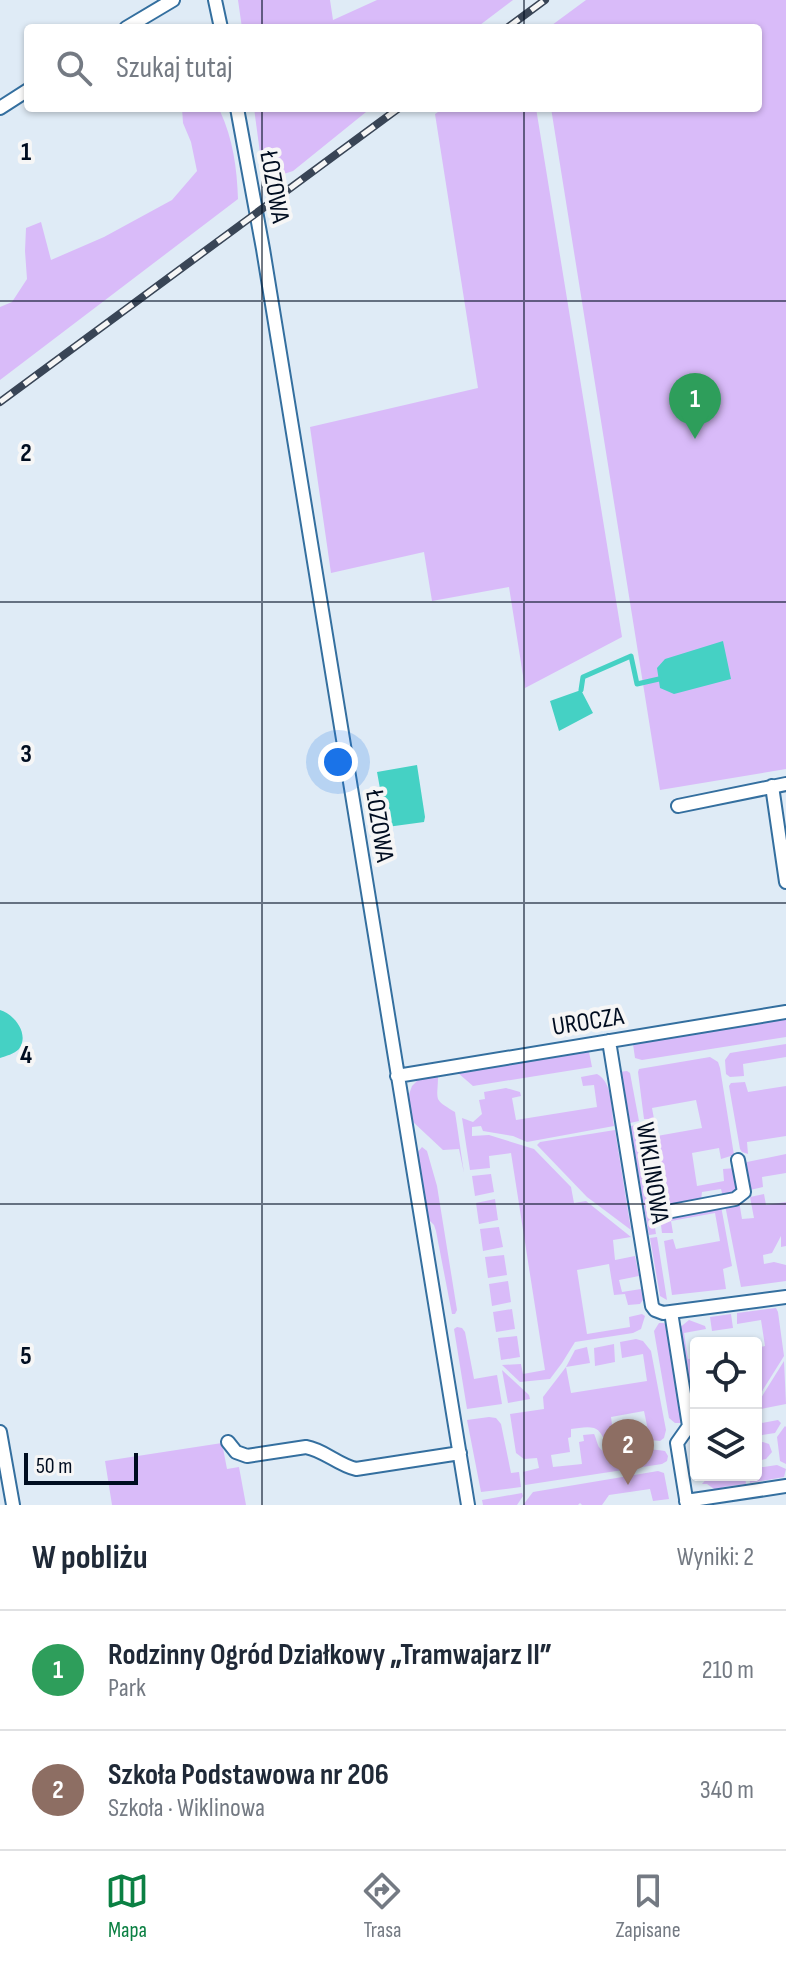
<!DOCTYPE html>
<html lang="pl">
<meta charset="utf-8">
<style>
body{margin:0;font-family:"Sofia Sans Condensed",sans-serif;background:#f2f2f3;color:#1f2937}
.controls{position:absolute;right:24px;bottom:24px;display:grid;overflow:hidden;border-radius:8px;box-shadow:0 2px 6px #0004}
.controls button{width:72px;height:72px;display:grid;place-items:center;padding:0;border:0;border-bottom:2px solid #e0e1e3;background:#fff;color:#1f2937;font:40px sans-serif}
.scale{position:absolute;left:24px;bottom:20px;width:114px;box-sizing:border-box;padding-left:8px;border:4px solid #000d20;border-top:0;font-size:22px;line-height:28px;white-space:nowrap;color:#000d20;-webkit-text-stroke:6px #f6f6f6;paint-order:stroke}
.you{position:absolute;left:338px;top:762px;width:28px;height:28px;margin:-20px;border:6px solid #fff;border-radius:50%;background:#1a73e8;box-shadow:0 0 0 12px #1a73e833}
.badge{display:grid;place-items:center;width:52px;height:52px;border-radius:50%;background:#0b8043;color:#fff;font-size:26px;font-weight:700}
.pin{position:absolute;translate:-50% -66px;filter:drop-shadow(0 2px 4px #0008)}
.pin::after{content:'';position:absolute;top:42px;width:28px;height:24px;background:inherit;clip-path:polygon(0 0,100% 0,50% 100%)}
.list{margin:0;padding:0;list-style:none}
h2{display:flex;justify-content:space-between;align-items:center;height:104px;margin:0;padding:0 32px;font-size:34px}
h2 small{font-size:26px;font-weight:400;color:#747a83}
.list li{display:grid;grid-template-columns:52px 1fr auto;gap:24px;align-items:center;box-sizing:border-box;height:120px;padding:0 32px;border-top:2px solid #e0e1e3}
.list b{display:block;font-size:30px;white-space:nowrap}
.list p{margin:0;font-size:26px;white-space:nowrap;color:#747a83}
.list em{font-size:26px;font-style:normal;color:#747a83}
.icon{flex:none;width:44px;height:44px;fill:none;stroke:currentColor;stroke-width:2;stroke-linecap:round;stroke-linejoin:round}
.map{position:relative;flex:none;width:786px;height:1505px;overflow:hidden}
.search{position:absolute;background:#fff;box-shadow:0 2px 6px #0004;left:24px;right:24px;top:24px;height:88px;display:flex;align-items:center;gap:20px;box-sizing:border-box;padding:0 28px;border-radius:8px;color:#747a83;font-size:30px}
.sheet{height:344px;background:#fff}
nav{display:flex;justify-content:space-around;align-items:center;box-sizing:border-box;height:112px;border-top:2px solid #e0e1e3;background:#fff;font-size:22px;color:#747a83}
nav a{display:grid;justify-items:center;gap:4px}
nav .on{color:#0b8043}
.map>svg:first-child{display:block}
.green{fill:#d9bbf9}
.water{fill:#45d1c4}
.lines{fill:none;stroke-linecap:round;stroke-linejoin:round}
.stream{stroke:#45d1c4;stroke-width:5}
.minor-casing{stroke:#346f9f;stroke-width:16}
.minor{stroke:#fff;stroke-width:12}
.rail-casing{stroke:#394556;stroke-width:8}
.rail{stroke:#f6f6f6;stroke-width:5;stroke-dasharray:15;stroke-linecap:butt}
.grid{fill:none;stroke:#000d20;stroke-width:2;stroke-opacity:0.55}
.labels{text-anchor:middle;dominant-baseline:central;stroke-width:8;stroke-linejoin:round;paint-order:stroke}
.street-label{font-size:26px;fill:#000d20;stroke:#f6f6f6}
.grid-label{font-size:26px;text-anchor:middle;font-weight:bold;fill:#000d20;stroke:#f6f6f6;stroke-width:8;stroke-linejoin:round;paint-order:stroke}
</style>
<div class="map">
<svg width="786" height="1505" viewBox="0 0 786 1505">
<rect width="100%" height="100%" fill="#dfebf6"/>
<path class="green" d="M238,0H330L333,20L377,0H513L476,28H242Z
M586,0H786V769L660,790L551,108H758V28H548Z
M182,108H201L220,111C233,139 237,168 238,199L0,380V307L12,302L27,279L25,251L26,228L41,222L51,260L104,237L172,200L197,171L191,142L183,123Z
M254,108H371L293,171L268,179L262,168Z
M444,108H536L622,637L525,688L509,587L432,601L424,552L331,573L310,427L478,388L435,114Z
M786,1018V1037L642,1060L635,1058L633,1044Z
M786,1044V1057L743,1064L744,1076L730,1077L726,1074L725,1060L730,1053Z
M589,1052L592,1067L473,1086L458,1073Z
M710,1057L718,1062L720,1068L734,1155L721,1159L719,1148L692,1153L697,1186L724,1181L723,1169L736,1168L739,1183L737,1193L723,1197L721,1189L702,1192L701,1200L658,1209L646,1127L655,1126L657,1136L702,1128L696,1100L652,1108L654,1119H644L638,1072L639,1069Z
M627,1071L630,1073L639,1121L630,1123L623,1084L619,1072Z
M597,1074C613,1082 611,1110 614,1126L527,1142L513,1136L483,1131L481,1126L472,1127V1136L489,1135L534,1149L571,1187L574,1203L586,1201L631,1237L613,1240L615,1260L635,1256L639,1276L619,1280L622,1292L641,1289L643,1300L640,1304L628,1305L625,1294L614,1295L609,1264L577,1270L587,1334L630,1327L629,1317L642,1314L645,1316L641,1329L633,1333L575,1342L562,1363L550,1379L520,1382L502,1365L521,1364L523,1374L545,1370L511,1153L489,1156L490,1168L470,1170L462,1118L473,1122L482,1114L479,1100L485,1099L484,1092L506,1088L520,1092L521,1096L512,1098L516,1120L597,1107L594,1085L583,1086L581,1077Z
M438,1076C438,1101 432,1098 455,1112L464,1173L459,1149L443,1150L412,1121L408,1097L412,1086L418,1080Z
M745,1082L748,1092L786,1086V1136L747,1142L748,1154L742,1152L740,1149L729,1086L731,1083Z
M639,1125L656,1234L649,1235L630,1126Z
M615,1130L631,1230L587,1197L537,1145L540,1142Z
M422,1147L427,1151L437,1186L457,1310L455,1314H452L436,1231L434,1225L428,1219L417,1153Z
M786,1154V1173L762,1177L763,1187L750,1190L746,1187L743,1168L747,1162Z
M491,1174L494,1192L475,1196L472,1176Z
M764,1194L766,1205L786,1202V1246L781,1247V1236L772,1253L763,1255L764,1264L774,1262L786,1265V1281L741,1287L725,1205L739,1201L742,1219L754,1218L750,1197Z
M495,1199L498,1220L479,1224L476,1203Z
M721,1206L732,1266L723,1269L726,1289L672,1295L664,1241L673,1239L676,1249L720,1241L715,1213L671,1221L673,1233H662L660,1218Z
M499,1227L503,1247L483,1251L480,1229Z
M657,1237L667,1300L660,1296L650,1238Z
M504,1255L507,1275L488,1278L485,1257Z
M508,1281L511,1302L492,1306L489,1284Z
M776,1308L778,1312L784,1356L756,1401V1348L765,1346L761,1320L737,1324V1313Z
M512,1309L515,1329L496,1332L493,1312Z
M731,1314L733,1328L712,1331L710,1317Z
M689,1320L705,1326L706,1329L684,1333L688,1359L696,1358V1418L693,1416L678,1329Z
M659,1323H663L668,1325L681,1423H675L669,1418L654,1331Z
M457,1327L462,1328L465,1332L474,1379L497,1375L502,1404L467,1409L454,1329Z
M517,1336L520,1357L501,1360L498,1338Z
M636,1339L643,1341L651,1351L666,1430L664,1438L660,1441L650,1440L644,1411L611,1417L615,1447C601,1441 603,1431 594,1428C588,1426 578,1428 571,1429V1437L568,1438L570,1452L551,1455L553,1467L582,1464L579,1442L584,1441L583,1435L594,1434C595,1435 598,1446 599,1447C607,1460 632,1450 645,1449C651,1449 658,1450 665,1451L668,1456L667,1461L662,1464L525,1485L523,1472L539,1468L537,1458L524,1459L516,1453L510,1414L544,1409L543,1397L566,1367L575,1350L587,1347L590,1363L566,1367L571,1393L647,1381L643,1354L622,1358L620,1342Z
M614,1344L615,1362L595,1366L594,1348Z
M784,1361L786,1404L756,1410V1406Z
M502,1370L529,1395L530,1399L508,1403Z
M489,1417L496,1418L501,1424L511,1473L519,1472L521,1487L481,1492L467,1420Z
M778,1420L781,1423L775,1433L756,1436V1424Z
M785,1426L786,1427V1464L780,1461L777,1437Z
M763,1442L769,1444L772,1452L766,1459L756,1461V1443Z
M222,1443L227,1469L239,1467L246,1505H112L105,1461Z
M777,1465L786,1469L784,1477L750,1483L749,1475H756V1468Z
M658,1471L664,1473L669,1499L653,1501L650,1489L609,1495L602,1505H582L580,1503L578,1505H523L533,1492Z
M710,1475H745L746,1484L723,1487L717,1491L707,1484H702Z
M522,1493L523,1496L517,1505H483L482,1500Z"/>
<path class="water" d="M723,641L731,679L674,694L660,688L657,668L665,659Z
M581,690L593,713L559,731L550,701Z
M417,765L425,817L424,822L387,827L377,772Z
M0,1010C14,1014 30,1034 19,1049C14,1054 6,1056 0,1058Z"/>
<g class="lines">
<path class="stream" d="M581,690L583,677L631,656L637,684L659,679"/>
<defs>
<path id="minor" d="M215,0L221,28
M126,28L173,0
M0,108L28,90
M237,108L263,249L468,1505
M772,786L786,882
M678,806L786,784
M609,1041L652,1306L655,1310L663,1313L786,1297
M397,1076L786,1012
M656,1214L735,1199L744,1192L738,1160
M671,1312L689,1426L677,1443L687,1505
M0,1432L13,1505
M228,1442L236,1452L247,1456L306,1447C324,1450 338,1465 356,1469L460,1453
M686,1501L786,1486"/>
</defs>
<use href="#minor" class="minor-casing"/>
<use href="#minor" class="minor"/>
<defs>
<path id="rail" d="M507,28L545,0
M0,402L399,108"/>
</defs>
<use href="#rail" class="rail-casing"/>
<use href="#rail" class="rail"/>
</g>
<path class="grid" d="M262,0V28M524,0V28M262,108V1505M524,108V1505M0,301H786M0,602H786M0,903H786M0,1204H786"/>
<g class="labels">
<g class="street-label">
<text transform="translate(274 187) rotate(80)">ŁOZOWA</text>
<text transform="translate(379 826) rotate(81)">ŁOZOWA</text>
<text transform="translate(588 1022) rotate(-9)">UROCZA</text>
<text transform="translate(652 1173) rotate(81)">WIKLINOWA</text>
</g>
</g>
<g class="grid-label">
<text x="26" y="160">1</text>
<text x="26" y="461">2</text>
<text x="26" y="762">3</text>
<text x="26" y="1063">4</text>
<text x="26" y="1364">5</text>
</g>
</svg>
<div class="controls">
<button><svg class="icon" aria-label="locate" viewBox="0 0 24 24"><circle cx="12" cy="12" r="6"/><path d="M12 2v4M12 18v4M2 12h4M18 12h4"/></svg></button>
<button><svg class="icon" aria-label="layers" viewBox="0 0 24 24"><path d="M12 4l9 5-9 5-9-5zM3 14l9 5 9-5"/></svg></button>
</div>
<div class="scale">50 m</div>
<div class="you"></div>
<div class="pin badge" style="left:695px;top:439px;background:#2e9e5b">1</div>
<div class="pin badge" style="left:628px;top:1485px;background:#8d6e63">2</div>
<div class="search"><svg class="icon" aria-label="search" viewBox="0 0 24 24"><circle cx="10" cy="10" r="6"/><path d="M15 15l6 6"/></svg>Szukaj tutaj</div>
</div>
<section class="sheet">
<h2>W pobliżu<small>Wyniki: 2</small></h2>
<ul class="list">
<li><span class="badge" style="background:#2e9e5b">1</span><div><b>Rodzinny Ogród Działkowy „Tramwajarz II”</b><p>Park</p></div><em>210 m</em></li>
<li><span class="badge" style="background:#8d6e63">2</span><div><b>Szkoła Podstawowa nr 206</b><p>Szkoła · Wiklinowa</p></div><em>340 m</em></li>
</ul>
</section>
<nav>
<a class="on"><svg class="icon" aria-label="map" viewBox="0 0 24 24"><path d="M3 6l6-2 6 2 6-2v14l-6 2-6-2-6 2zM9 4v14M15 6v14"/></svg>Mapa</a>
<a><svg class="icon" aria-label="directions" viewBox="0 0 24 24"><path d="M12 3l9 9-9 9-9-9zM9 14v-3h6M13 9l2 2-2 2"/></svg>Trasa</a>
<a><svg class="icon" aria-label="saved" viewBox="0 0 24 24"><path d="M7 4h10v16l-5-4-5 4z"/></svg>Zapisane</a>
</nav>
